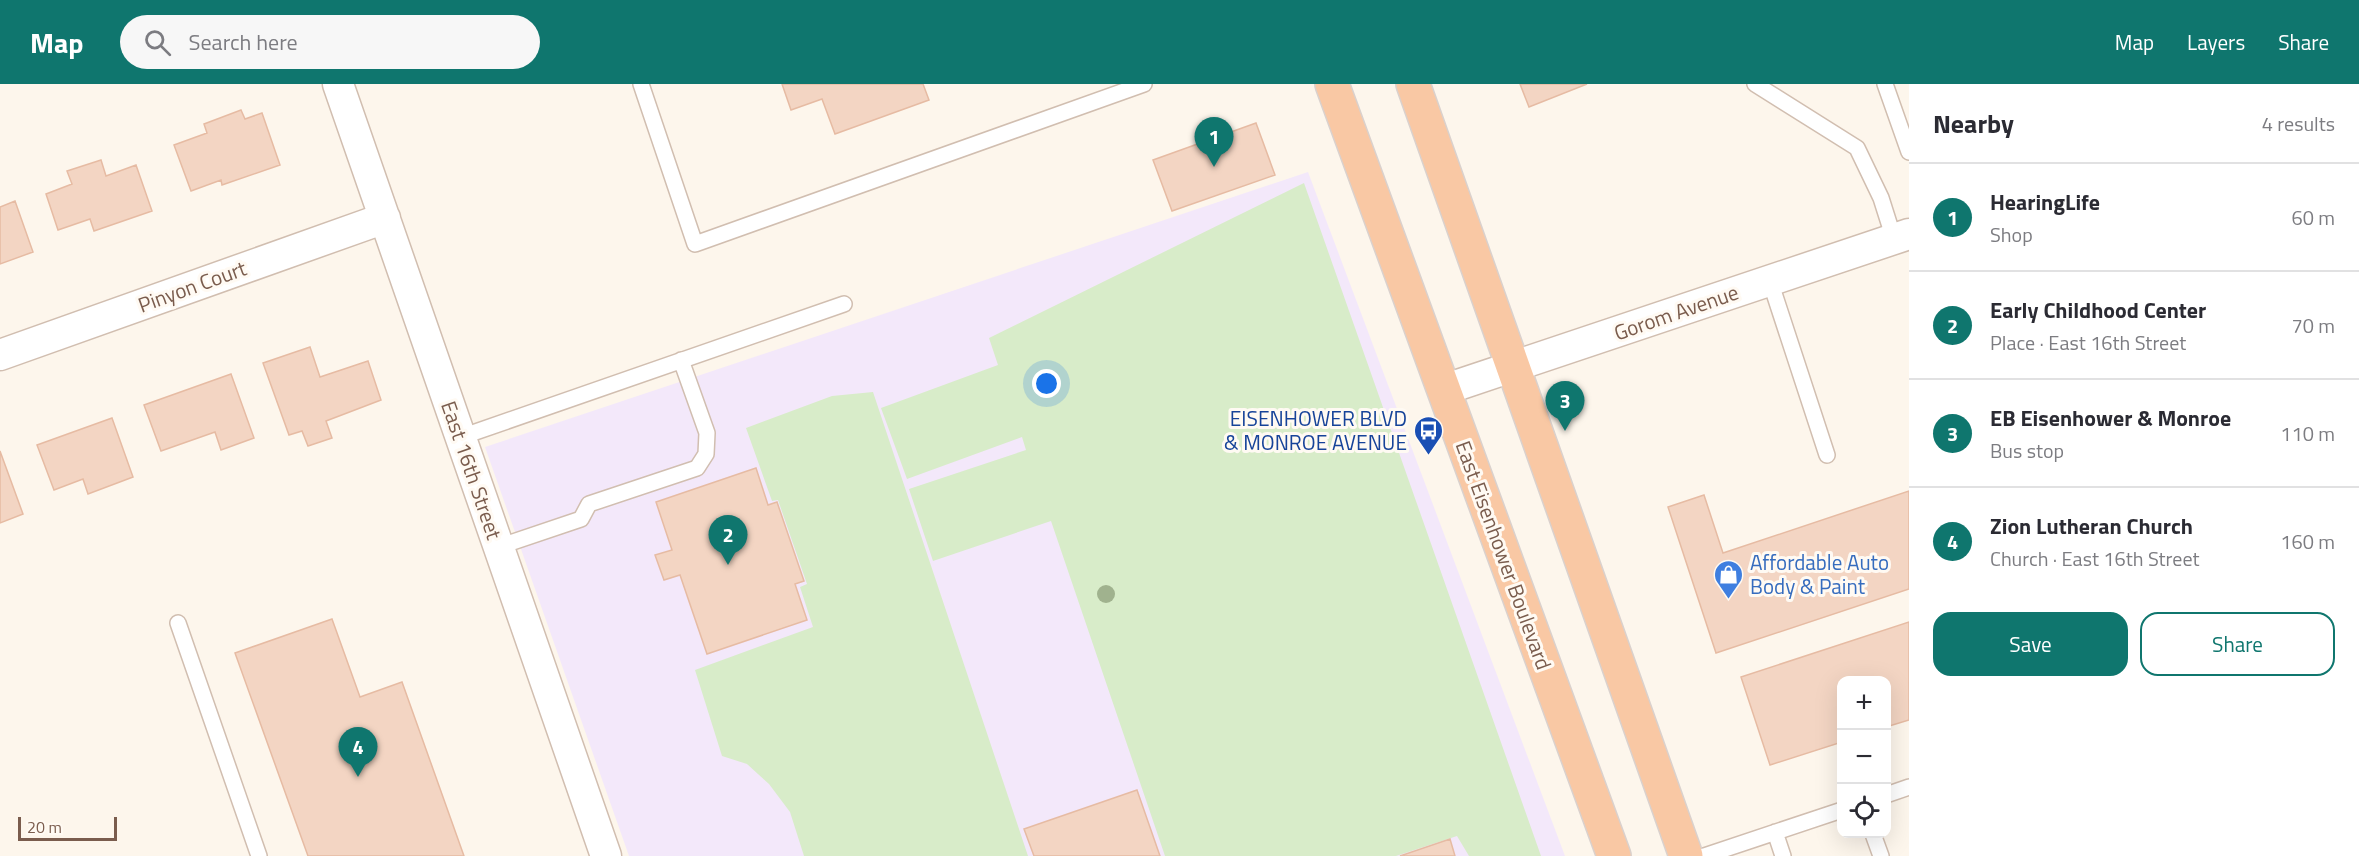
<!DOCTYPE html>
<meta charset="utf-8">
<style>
body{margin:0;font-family:"Titillium Web",sans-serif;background:#f7f7f7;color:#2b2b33}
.controls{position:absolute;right:18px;bottom:18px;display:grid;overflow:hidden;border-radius:12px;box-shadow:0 6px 24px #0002}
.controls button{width:54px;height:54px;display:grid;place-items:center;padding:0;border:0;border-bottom:2px solid #e1e1e2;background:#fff;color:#2b2b33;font:30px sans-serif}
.scale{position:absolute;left:18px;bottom:15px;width:99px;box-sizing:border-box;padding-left:6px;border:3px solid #7a5c4d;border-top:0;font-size:16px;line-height:21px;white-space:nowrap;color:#7a5c4d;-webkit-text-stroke:4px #fffaf3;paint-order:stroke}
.you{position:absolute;left:1047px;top:300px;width:21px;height:21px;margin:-15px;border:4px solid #fff;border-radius:50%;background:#1a73e8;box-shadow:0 0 0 9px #1a73e833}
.badge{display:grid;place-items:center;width:39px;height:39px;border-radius:50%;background:#0f766e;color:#fff;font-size:20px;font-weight:700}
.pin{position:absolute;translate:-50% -50px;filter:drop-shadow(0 2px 3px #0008)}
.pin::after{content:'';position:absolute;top:32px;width:21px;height:18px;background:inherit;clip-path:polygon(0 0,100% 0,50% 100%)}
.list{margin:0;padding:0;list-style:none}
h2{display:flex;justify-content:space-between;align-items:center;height:78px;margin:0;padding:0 24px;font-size:26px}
h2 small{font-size:20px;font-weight:400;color:#7c7c81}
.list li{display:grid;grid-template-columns:39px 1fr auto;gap:18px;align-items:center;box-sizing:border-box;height:108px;padding:0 24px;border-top:2px solid #e1e1e2}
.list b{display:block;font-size:22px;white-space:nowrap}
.list p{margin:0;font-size:20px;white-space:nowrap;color:#7c7c81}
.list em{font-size:20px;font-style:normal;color:#7c7c81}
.actions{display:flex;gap:12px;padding:18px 24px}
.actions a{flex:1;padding:14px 0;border:2px solid #0f766e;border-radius:18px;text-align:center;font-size:21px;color:#0f766e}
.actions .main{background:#0f766e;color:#fff}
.icon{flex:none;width:33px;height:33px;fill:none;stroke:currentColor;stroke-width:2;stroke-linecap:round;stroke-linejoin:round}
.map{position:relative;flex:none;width:1909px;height:772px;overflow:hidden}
header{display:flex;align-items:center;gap:36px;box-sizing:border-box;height:84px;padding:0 30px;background:#0f766e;color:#fff}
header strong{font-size:28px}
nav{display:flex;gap:33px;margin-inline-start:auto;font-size:21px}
.search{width:420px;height:54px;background:#f7f7f7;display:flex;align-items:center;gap:15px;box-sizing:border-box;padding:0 21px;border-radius:33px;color:#7c7c81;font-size:22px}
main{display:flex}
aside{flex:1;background:#fff}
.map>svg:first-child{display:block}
.education{fill:#f3e8fa}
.green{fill:#d8ecc9}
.building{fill:#f3d5c3;stroke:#e6bba3;stroke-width:1.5}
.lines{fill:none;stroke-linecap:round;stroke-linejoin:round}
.service-casing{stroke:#d1beb0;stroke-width:18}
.minor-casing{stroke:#d1beb0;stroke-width:33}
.trunk-casing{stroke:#dad1cd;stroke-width:36}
.service{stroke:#fff;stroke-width:15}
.minor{stroke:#fff;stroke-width:30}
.trunk{stroke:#f9c8a4;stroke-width:33}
.tree{fill:#a0b28e}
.labels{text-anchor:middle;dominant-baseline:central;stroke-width:6;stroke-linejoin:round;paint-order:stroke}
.street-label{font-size:21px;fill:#7a5c4d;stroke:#fffaf3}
.transit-label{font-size:21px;fill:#164399;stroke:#fffaf3;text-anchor:end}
.shop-label{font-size:21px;fill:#366cbe;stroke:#fffaf3;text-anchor:start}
</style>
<header>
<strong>Map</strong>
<div class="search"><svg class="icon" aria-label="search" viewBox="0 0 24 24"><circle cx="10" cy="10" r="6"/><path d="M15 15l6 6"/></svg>Search here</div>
<nav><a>Map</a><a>Layers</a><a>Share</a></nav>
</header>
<main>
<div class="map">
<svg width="1909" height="772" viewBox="0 0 1909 772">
<rect width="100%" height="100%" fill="#fdf6ec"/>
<path class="education" d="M1308,88L1565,772H629L485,363Z"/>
<path class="green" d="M1304,99L1541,772H1469L1457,752L1396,772H1165L1051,437L933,477L909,405L1026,366L1022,353L907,395L881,324L998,281L989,254Z
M873,308L1028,772H804L790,728L769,700L747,680L722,672L695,586L813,543L800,503L807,500L778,416L772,417L746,344L832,312Z"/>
<path class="building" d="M782,0H923L929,16L835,50L822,15L791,26Z
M1520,0H1587L1529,23Z
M241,26L245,35L262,29L280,81L222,101L221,96L191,107L174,61L207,49L204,40Z
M1256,39L1275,91L1172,127L1153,76Z
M101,76L106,92L136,81L152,127L94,147L90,135L58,146L46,110L72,100L67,87Z
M15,117L33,168L0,180V123Z
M310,263L320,293L368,277L381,316L326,337L332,354L308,362L302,347L289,351L263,279Z
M231,290L254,354L221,366L215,348L161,367L144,321Z
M112,334L133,393L88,410L83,395L54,406L37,361Z
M0,367L23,430L0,439Z
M756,384L768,421L777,418L804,497L795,500L807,536L707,570L680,491L664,496L655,471L672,466L656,418Z
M1909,407V505L1716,569L1668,423L1704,411L1723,469Z
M332,535L360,613L402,598L464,772H308L235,569Z
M1909,538V636L1886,643V596H1842V658L1770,681L1741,593Z
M1137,706L1160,772H1034L1024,745Z
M1450,755L1455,772H1400Z"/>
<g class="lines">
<defs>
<path id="service" d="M641,0L695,160L1144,0
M1755,0L1857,64L1881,114L1894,155
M1885,0L1909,68
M1770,197L1827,371
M461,353L844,220
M498,463L581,435L589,420L697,384L706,370L707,349L681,276
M178,539L259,772
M1886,711L1909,703
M1775,748L1783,772
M1873,750L1881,772
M1704,772L1842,726"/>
<path id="minor" d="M338,0L606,772
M0,271L385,134
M1443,306L1909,150"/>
<path id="trunk" d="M1332,0L1614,772
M1413,0L1686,772"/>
</defs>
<use href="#service" class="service-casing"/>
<use href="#minor" class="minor-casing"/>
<use href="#trunk" class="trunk-casing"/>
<use href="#service" class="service"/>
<use href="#minor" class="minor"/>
<use href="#trunk" class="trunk"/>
</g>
<circle class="tree" cx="1106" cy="510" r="9"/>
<defs>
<symbol id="bus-pin" viewBox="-11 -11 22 30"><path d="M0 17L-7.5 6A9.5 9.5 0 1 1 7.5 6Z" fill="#1a4fb4" stroke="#fffaf3"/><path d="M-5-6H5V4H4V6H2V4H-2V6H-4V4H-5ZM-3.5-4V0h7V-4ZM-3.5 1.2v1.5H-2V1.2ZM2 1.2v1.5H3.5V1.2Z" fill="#fff"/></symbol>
<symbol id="shop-pin" viewBox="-11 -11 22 30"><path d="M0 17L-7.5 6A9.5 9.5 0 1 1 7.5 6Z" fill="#3f7fe0" stroke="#fffaf3"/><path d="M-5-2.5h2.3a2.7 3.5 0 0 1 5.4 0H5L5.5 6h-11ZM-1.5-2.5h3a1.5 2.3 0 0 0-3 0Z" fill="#fff"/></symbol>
</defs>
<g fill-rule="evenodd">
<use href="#bus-pin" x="1412" y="330" width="33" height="45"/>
<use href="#shop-pin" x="1712" y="474" width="33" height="45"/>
</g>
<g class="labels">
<g class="street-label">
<text transform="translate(192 202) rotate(-20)">Pinyon Court</text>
<text transform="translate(1676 228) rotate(-19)">Gorom Avenue</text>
<text transform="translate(472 386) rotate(71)">East 16th Street</text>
<text transform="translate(1504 471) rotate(70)">East Eisenhower Boulevard</text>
</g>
<g class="transit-label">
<text x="1407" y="334">EISENHOWER BLVD<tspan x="1407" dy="24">&amp; MONROE AVENUE</tspan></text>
</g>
<g class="shop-label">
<text x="1750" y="478">Affordable Auto<tspan x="1750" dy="24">Body &amp; Paint</tspan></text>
</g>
</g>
</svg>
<div class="controls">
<button>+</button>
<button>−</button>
<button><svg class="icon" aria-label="locate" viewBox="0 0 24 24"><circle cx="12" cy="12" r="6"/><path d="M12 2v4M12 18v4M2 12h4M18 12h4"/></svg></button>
</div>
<div class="scale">20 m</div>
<div class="you"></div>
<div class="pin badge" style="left:1214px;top:83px">1</div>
<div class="pin badge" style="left:728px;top:481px">2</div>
<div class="pin badge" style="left:1565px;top:347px">3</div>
<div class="pin badge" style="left:358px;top:693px">4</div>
</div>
<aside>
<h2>Nearby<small>4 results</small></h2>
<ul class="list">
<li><span class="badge">1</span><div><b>HearingLife</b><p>Shop</p></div><em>60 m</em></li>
<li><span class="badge">2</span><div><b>Early Childhood Center</b><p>Place · East 16th Street</p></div><em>70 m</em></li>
<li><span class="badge">3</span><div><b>EB Eisenhower &amp; Monroe</b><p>Bus stop</p></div><em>110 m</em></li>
<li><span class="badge">4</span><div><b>Zion Lutheran Church</b><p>Church · East 16th Street</p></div><em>160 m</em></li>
</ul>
<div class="actions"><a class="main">Save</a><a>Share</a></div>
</aside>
</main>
